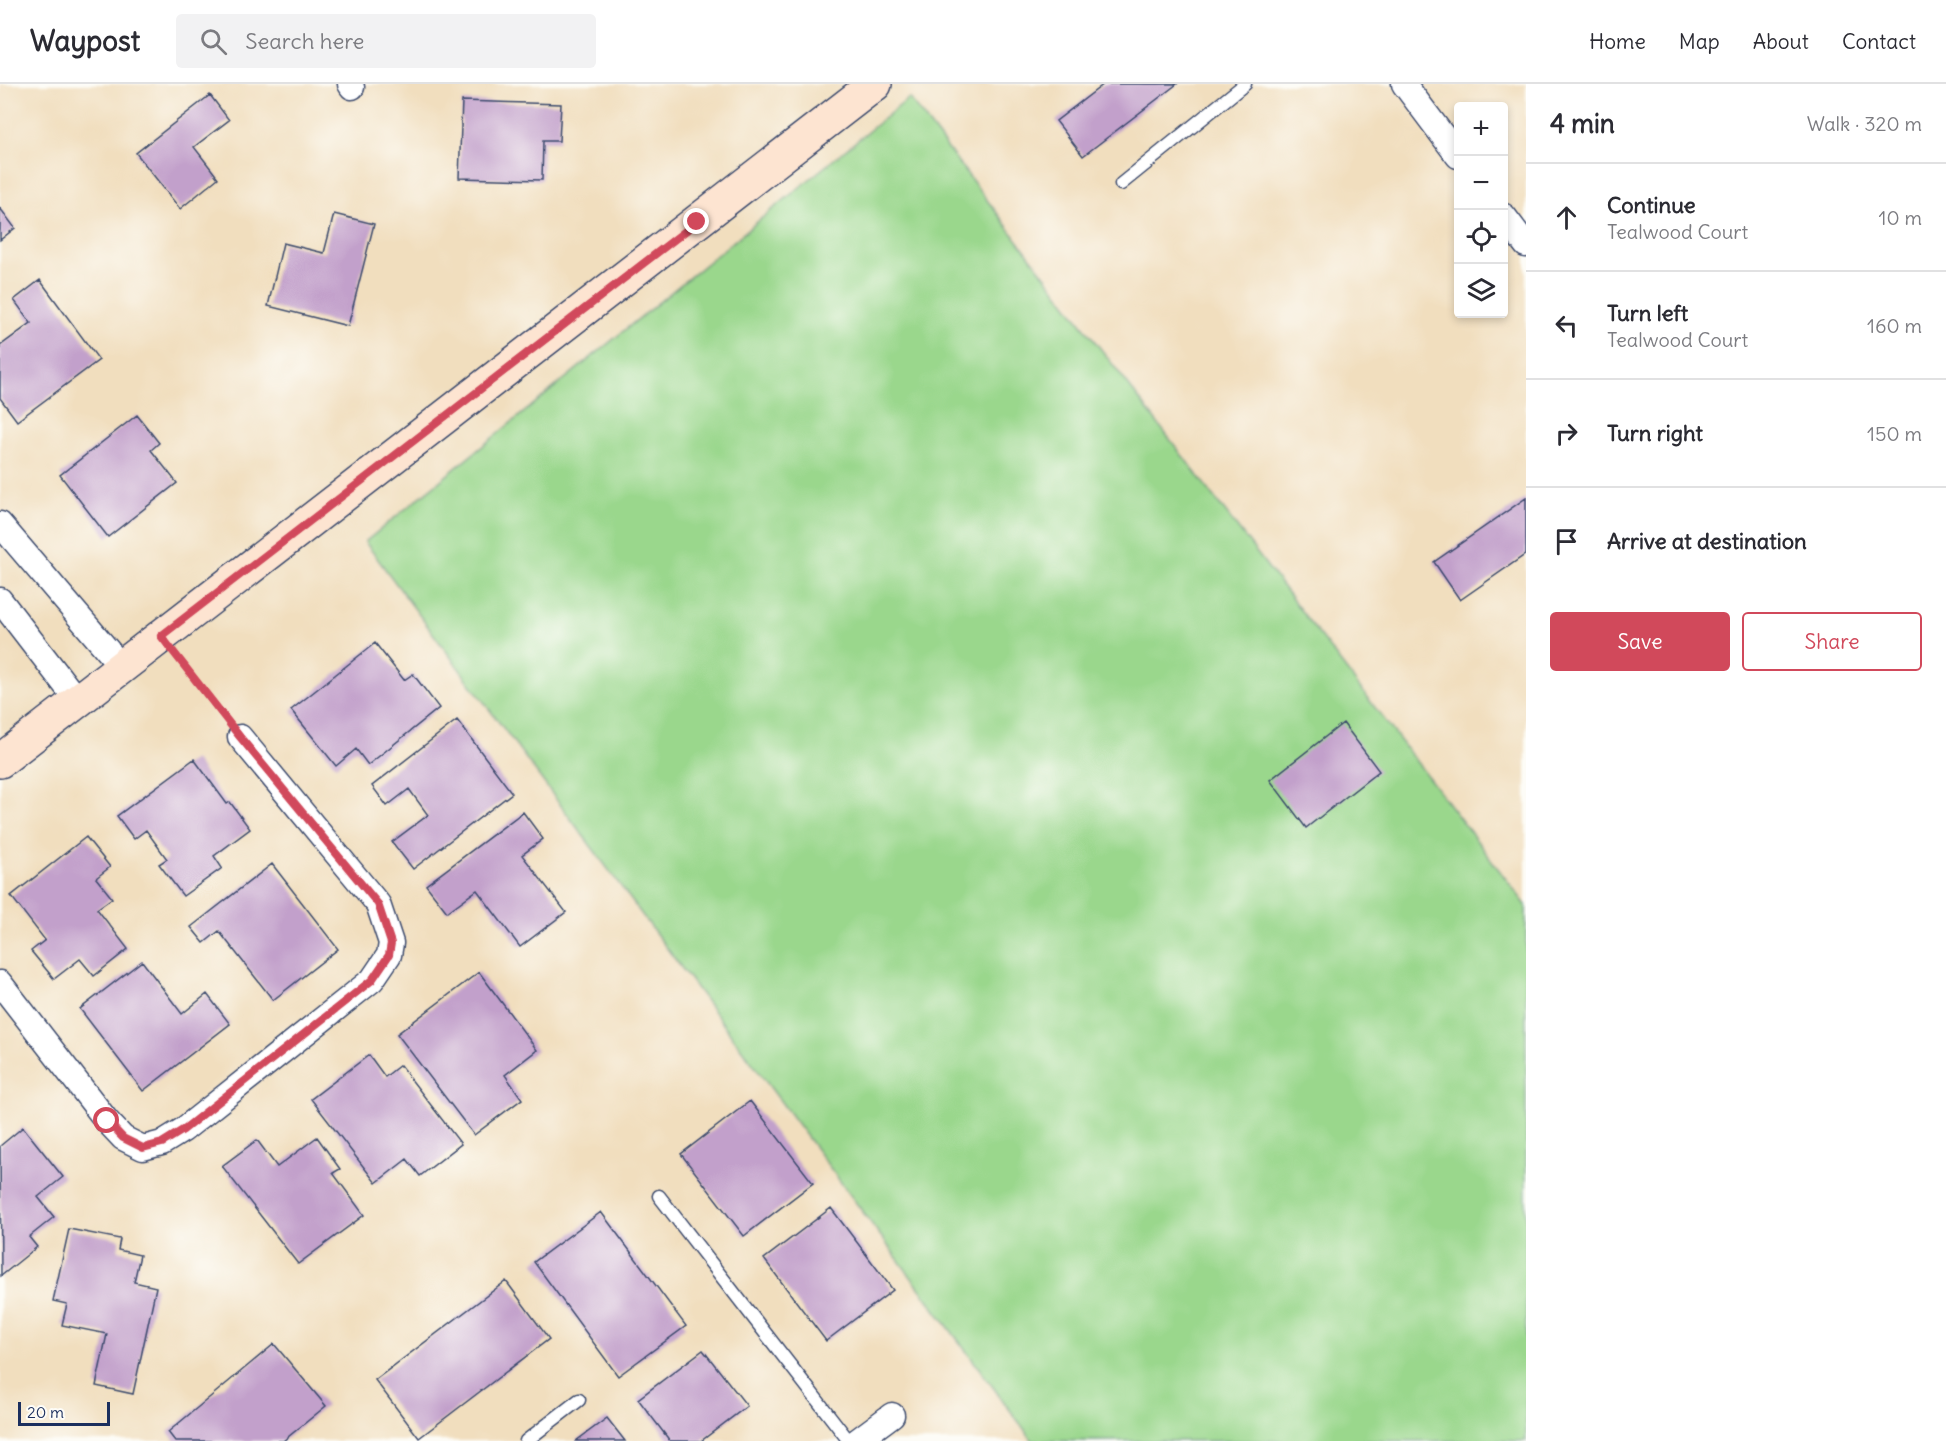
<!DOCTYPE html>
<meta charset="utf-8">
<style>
body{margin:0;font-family:Delius,sans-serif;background:#f2f2f3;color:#2b2b33}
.controls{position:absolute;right:18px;top:18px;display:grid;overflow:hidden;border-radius:6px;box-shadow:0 3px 9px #0003}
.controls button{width:54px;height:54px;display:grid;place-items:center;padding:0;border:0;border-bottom:2px solid #e1e1e2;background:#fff;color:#2b2b33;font:30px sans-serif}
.scale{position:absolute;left:18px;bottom:15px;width:92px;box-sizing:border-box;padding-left:6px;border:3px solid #1b2f5e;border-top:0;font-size:16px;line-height:21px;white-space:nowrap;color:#1b2f5e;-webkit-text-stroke:4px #fdfcf7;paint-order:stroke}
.stop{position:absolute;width:18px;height:18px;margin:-14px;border:4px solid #d1495b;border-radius:50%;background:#fff}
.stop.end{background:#d1495b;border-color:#fff;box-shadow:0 2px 6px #0008}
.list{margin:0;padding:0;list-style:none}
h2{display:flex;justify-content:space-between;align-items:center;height:78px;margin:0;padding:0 24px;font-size:26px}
h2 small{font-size:20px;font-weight:400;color:#7c7c81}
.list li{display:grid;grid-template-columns:39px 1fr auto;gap:18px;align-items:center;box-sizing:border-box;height:108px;padding:0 24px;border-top:2px solid #e1e1e2}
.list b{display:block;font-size:22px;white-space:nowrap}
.list p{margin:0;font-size:20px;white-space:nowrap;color:#7c7c81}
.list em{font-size:20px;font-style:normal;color:#7c7c81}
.actions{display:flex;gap:12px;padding:18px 24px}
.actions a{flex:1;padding:14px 0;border:2px solid #d1495b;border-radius:6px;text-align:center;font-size:21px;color:#d1495b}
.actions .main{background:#d1495b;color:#fff}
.icon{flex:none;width:33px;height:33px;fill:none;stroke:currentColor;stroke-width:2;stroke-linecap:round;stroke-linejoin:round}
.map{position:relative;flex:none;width:1526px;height:1357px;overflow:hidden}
header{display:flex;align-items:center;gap:36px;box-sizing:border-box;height:84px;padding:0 30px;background:#fff;border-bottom:2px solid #e1e1e2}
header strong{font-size:28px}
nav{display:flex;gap:33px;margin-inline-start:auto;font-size:21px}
.search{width:420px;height:54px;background:#f2f2f3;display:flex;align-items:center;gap:15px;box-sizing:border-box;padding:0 21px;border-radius:6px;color:#7c7c81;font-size:22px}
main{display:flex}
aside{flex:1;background:#fff}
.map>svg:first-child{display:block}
.green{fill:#9ad78c;stroke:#5a8375;stroke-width:1.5}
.building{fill:#c2a0cb}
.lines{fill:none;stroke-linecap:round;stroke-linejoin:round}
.lane-casing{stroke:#3b496c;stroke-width:15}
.street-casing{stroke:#3b496c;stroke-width:27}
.secondary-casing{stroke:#3b496c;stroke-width:36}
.path{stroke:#3b496c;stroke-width:4;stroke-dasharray:4.5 4.5;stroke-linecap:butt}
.lane{stroke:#fff;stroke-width:12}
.street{stroke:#fff;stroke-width:24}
.secondary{stroke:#fde4d1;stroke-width:33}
.route{stroke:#d1495b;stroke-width:8}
</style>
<header>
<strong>Waypost</strong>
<div class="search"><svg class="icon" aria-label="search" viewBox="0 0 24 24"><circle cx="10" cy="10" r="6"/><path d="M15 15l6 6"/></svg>Search here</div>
<nav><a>Home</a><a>Map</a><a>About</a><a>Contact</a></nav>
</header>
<main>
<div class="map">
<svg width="1526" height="1357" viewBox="0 0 1526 1357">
<rect width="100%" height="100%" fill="#fdfcf7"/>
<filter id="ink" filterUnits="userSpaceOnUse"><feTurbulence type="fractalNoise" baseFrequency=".0167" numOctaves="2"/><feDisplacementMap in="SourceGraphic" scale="12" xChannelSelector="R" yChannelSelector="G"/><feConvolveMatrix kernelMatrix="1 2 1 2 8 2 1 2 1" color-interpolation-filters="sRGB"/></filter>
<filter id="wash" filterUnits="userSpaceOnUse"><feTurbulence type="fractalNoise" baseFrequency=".008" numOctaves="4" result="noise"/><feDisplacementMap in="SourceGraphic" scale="24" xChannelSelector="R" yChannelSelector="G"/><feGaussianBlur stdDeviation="1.35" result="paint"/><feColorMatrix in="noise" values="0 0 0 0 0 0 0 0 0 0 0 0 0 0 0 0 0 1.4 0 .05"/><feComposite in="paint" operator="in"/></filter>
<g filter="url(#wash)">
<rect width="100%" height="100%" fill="#f1debe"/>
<path class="green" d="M909,14L1526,821V1357H1033L365,458Z"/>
<g id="blocks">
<path class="building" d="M1104,0H1177L1083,72L1056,37Z
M210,11L229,36L194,63L218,94L180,125L136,69Z
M462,17L561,20L559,57H543L542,96L459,94Z
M0,124L15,144L0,156Z
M334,130L374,140L348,242L268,222L283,159L324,169Z
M40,196L99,276L17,337L0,314V262L31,239L14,216Z
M137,331L159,359L151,366L177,399L108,453L60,391Z
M1526,414V470L1460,516L1434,478Z
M375,559L404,596L413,590L439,624L368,681L356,665L336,682L291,626Z
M457,636L512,709L413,785L392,758L428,731L409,705L387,722L372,702Z
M1343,639L1379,687L1306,744L1270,696Z
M194,675L227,720L230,718L250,745L214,772L222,784L183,812L159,780L167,775L146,746L134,755L117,732Z
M523,728L543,755L522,771L566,828L520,863L477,806L447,828L426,801Z
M86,753L110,783L96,794L112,814L97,825L128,865L94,892L80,875L54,895L31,867L45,856L11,812Z
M272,780L338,865L273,916L219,847L204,859L191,843Z
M142,877L182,930L207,910L230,940L143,1007L80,925Z
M479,888L537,966L505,991L522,1015L474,1051L397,950Z
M369,971L385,993L400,981L461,1060L420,1092L407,1075L376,1099L311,1015Z
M750,1017L813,1099L744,1152L681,1070Z
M23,1043L63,1093L38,1113L54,1133L29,1153L37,1163L1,1192L0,1062Z
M317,1053L340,1085L333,1089L364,1131L298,1180L222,1082L257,1056L277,1083Z
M831,1124L893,1206L826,1257L764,1175Z
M601,1128L686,1242L618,1292L534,1178Z
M69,1145L120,1155L118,1166L140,1171L134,1198L156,1203L133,1310L96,1302L107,1250L62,1241L67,1220L53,1217Z
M506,1197L549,1255L419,1354L375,1296Z
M274,1260L326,1322L283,1357H175L168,1348Z
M703,1266L747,1322L701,1357H670L638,1315Z
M607,1334L625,1357H576Z"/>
</g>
</g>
<g filter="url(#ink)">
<use href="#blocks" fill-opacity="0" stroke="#3b496c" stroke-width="1.5"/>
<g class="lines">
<defs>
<path id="lane" d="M1121,100L1245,0
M659,1112L849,1357
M526,1357L579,1316"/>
<path id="street" d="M350,0L352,3
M1404,0L1458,72
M1504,132L1526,161
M0,440L121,582
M0,516L77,616
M0,899L107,1037L123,1054L143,1064L162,1059L183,1046L372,896L389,871L391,859L378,820L240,653
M857,1357L892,1331"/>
<path id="secondary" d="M0,677L875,0"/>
</defs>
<use href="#lane" class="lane-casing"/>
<use href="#street" class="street-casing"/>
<use href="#secondary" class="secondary-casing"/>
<path class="path" d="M180,576L223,632"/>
<use href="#lane" class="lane"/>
<use href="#street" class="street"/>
<use href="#secondary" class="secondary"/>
</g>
</g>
<g class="lines" filter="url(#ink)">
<path class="route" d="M107,1037L123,1054L143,1064L162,1059L183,1046L372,896L389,871L391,859L378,820L240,653L161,552L697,138"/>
</g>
</svg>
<div class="controls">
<button>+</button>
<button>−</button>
<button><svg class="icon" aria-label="locate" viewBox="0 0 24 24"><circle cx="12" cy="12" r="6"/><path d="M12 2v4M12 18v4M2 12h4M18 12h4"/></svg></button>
<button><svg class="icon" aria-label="layers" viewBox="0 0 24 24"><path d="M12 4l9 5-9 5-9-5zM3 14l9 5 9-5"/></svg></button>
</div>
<div class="scale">20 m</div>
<div class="stop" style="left:107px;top:1037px"></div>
<div class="stop end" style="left:697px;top:138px"></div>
</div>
<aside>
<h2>4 min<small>Walk · 320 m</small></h2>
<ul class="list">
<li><svg class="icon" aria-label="ahead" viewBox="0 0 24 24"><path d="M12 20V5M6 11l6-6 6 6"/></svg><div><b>Continue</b><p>Tealwood Court</p></div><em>10 m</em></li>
<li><svg class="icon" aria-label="left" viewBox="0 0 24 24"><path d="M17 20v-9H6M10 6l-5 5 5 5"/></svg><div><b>Turn left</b><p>Tealwood Court</p></div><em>160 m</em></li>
<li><svg class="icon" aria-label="right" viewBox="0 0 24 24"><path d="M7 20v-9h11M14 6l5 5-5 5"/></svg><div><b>Turn right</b></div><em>150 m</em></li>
<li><svg class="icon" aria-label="arrive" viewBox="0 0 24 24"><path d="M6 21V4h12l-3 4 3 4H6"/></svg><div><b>Arrive at destination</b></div></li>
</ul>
<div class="actions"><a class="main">Save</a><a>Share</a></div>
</aside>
</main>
